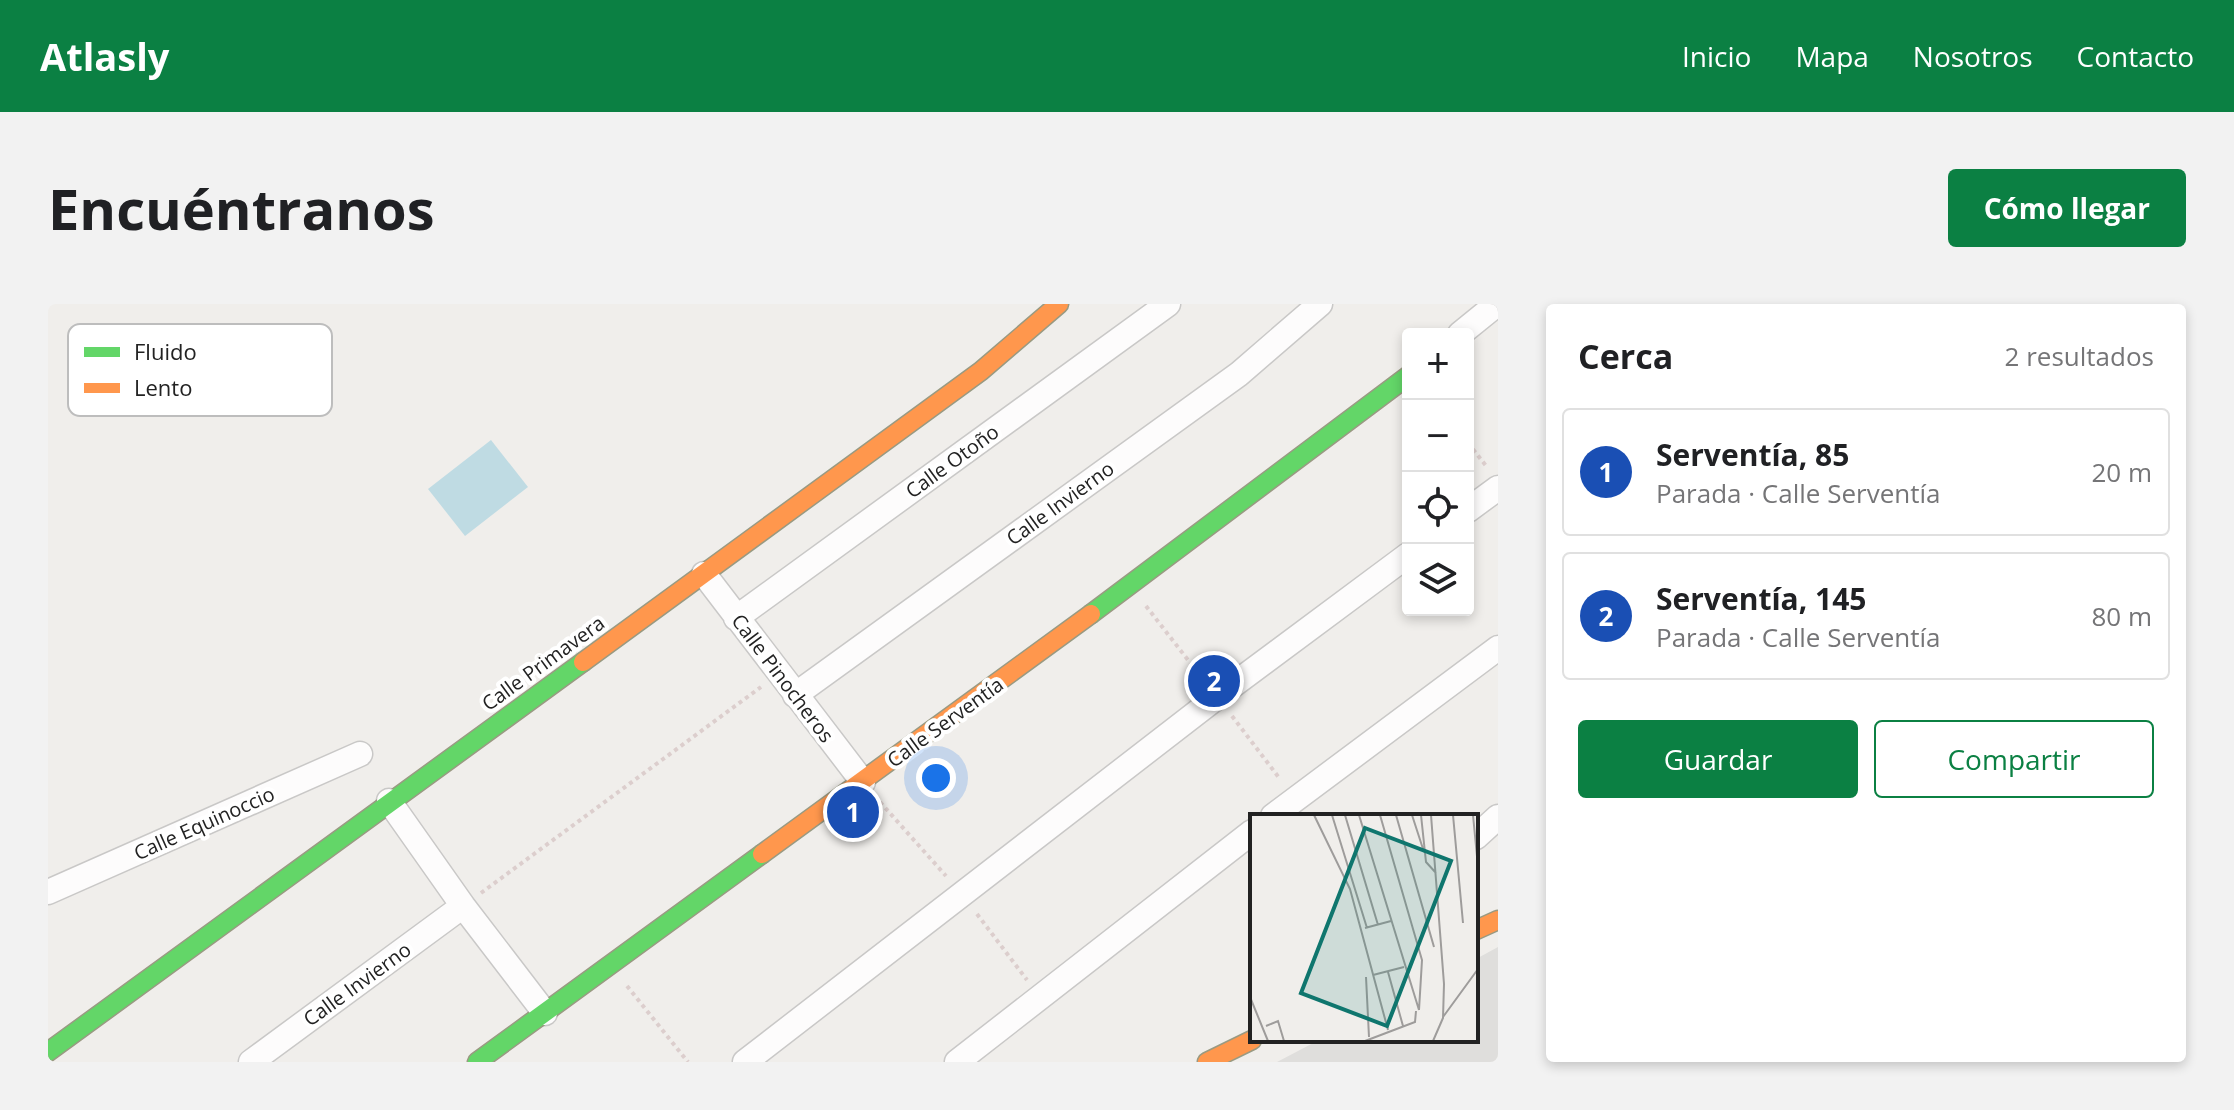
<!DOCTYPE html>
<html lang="es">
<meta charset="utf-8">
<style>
body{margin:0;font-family:"Open Sans",sans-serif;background:#f2f2f2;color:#202124}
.controls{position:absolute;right:24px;top:24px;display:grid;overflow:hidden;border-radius:8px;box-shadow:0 4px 12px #0003}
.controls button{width:72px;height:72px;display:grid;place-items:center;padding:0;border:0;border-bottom:2px solid #e0e0e0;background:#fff;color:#202124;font:40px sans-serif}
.you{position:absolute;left:888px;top:474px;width:28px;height:28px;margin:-20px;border:6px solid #fff;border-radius:50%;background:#1a73e8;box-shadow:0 0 0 12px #1a73e833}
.badge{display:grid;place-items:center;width:52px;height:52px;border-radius:50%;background:#0b8043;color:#fff;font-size:26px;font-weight:700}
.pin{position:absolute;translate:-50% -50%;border:4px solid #fff;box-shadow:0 2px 8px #0006}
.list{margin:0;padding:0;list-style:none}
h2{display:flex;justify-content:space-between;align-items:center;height:104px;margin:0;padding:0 32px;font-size:34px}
h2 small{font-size:26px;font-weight:400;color:#757577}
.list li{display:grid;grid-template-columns:52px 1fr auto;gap:24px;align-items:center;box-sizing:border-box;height:128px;margin:0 16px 16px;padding:0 16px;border:2px solid #e0e0e0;border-radius:8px}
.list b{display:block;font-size:30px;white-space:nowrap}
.list p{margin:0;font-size:26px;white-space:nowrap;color:#757577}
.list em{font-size:26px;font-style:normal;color:#757577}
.actions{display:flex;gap:16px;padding:24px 32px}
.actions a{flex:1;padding:18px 0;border:2px solid #0b8043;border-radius:8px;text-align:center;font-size:28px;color:#0b8043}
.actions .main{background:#0b8043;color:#fff}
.icon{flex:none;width:44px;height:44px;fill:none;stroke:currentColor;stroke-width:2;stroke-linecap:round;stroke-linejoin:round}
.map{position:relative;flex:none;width:1450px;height:758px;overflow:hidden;border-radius:8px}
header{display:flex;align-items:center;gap:48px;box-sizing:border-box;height:112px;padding:0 40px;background:#0b8043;color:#fff}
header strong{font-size:38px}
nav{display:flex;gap:44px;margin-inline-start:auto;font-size:28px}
.intro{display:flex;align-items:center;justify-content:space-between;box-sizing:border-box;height:192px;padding:0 48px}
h1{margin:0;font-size:56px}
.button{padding:20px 36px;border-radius:8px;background:#0b8043;color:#fff;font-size:28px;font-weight:700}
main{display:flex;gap:48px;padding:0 48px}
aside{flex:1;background:#fff;border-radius:8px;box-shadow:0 4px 12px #0003}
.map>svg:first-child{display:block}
.residential{fill:#dfdedc}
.water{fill:#bfdbe3}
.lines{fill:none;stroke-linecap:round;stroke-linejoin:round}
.street-casing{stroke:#c9c8c7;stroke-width:27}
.fast-casing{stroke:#999a82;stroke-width:21}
.slow-casing{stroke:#999a82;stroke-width:21}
.path{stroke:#dccecd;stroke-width:4;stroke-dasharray:4 4;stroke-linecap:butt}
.street{stroke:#fdfcfc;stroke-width:24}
.fast{stroke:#63d668;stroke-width:18}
.slow{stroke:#ff974d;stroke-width:18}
.labels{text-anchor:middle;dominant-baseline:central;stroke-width:8;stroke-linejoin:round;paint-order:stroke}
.street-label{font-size:20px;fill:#222;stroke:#fff}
.inset-road{fill:none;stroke:#9e9c9b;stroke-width:2}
.view{fill:#0f766e;fill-opacity:0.15;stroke:#0f766e;stroke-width:4}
.inset-edge{fill:none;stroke:#222;stroke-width:4}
.key{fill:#fff;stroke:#bdbdbd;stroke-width:2}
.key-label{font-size:22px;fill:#222}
</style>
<header>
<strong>Atlasly</strong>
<nav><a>Inicio</a><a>Mapa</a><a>Nosotros</a><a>Contacto</a></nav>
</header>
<div class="intro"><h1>Encuéntranos</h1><a class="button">Cómo llegar</a></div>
<main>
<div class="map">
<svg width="1450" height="758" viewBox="0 0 1450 758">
<rect width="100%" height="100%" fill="#f0eeeb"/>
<path class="residential" d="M1450,643V758H1229L1271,736H1428V655Z"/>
<path class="water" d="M443,136L480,183L417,232L380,185Z"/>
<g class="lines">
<defs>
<path id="street" d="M1412,30L1449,0
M1420,206L1450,184
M656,270L815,478
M688,314L1120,0
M747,391L1191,70L1272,0
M341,497L415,602L497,709
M1225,512L1450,344
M1428,533L1450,513
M0,588L312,450
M203,758L415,602
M697,758L1169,393L1360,251
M909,758L1204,528"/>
<path id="fast" d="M1043,310L1360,72
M0,748L535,358
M429,758L714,550"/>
<path id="slow" d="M535,358L933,67L1011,0
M714,550L1043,310
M1428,626L1450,616
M1159,758L1204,736"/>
</defs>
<use href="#street" class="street-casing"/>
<use href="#fast" class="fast-casing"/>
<use href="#slow" class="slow-casing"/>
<path class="path" d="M1420,139L1439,163
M1098,302L1154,374
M1184,412L1232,475
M832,498L898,572
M433,589L713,383
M929,610L979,676
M579,682L640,758"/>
<use href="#street" class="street"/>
<use href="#fast" class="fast"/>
<use href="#slow" class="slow"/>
</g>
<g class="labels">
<g class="street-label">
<text transform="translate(904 157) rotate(-36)">Calle Otoño</text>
<text transform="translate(1012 199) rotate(-36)">Calle Invierno</text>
<text transform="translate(495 359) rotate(-36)">Calle Primavera</text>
<text transform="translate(735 374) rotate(53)">Calle Pinocheros</text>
<text transform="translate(897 418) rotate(-36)">Calle Serventía</text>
<text transform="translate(156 519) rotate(-24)">Calle Equinoccio</text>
<text transform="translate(309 680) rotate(-36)">Calle Invierno</text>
</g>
</g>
<g transform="translate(1202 510)">
<rect width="228" height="228" fill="#f0eeeb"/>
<path class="inset-road" d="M64,1L100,75L138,216M82,1L117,114M95,1L128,111M109,1L169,196M130,1L172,146L169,196M146,1L184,133M162,1L174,38M171,1L176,48L186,59M181,1L194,170L193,204L183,227M203,1L213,109M223,1L228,53M115,114L141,107M138,158L153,212M123,161L154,153M116,163L119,223M0,183L18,227M193,203L228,155M16,212L28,207L34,227M115,227L165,208L166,197"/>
<path class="view" d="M115,14L201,47L137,212L51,179Z"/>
<rect width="228" height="228" class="inset-edge"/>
</g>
<rect x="20" y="20" width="264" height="92" rx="12" class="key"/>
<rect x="36" y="43" width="36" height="10" fill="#63d668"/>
<rect x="36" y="79" width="36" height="10" fill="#ff974d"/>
<g class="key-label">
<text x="86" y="56">Fluido</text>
<text x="86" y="92">Lento</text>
</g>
</svg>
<div class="controls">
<button>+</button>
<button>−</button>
<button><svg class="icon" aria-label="locate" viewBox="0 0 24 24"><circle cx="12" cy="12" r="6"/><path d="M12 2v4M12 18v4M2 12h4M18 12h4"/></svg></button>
<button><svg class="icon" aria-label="layers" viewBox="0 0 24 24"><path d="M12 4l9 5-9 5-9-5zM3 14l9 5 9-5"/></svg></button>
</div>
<div class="you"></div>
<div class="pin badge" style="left:805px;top:508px;background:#1a4fb4">1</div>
<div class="pin badge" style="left:1166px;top:377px;background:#1a4fb4">2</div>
</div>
<aside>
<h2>Cerca<small>2 resultados</small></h2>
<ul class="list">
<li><span class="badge" style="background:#1a4fb4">1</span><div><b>Serventía, 85</b><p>Parada · Calle Serventía</p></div><em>20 m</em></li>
<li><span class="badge" style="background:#1a4fb4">2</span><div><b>Serventía, 145</b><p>Parada · Calle Serventía</p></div><em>80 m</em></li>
</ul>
<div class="actions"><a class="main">Guardar</a><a>Compartir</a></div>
</aside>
</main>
